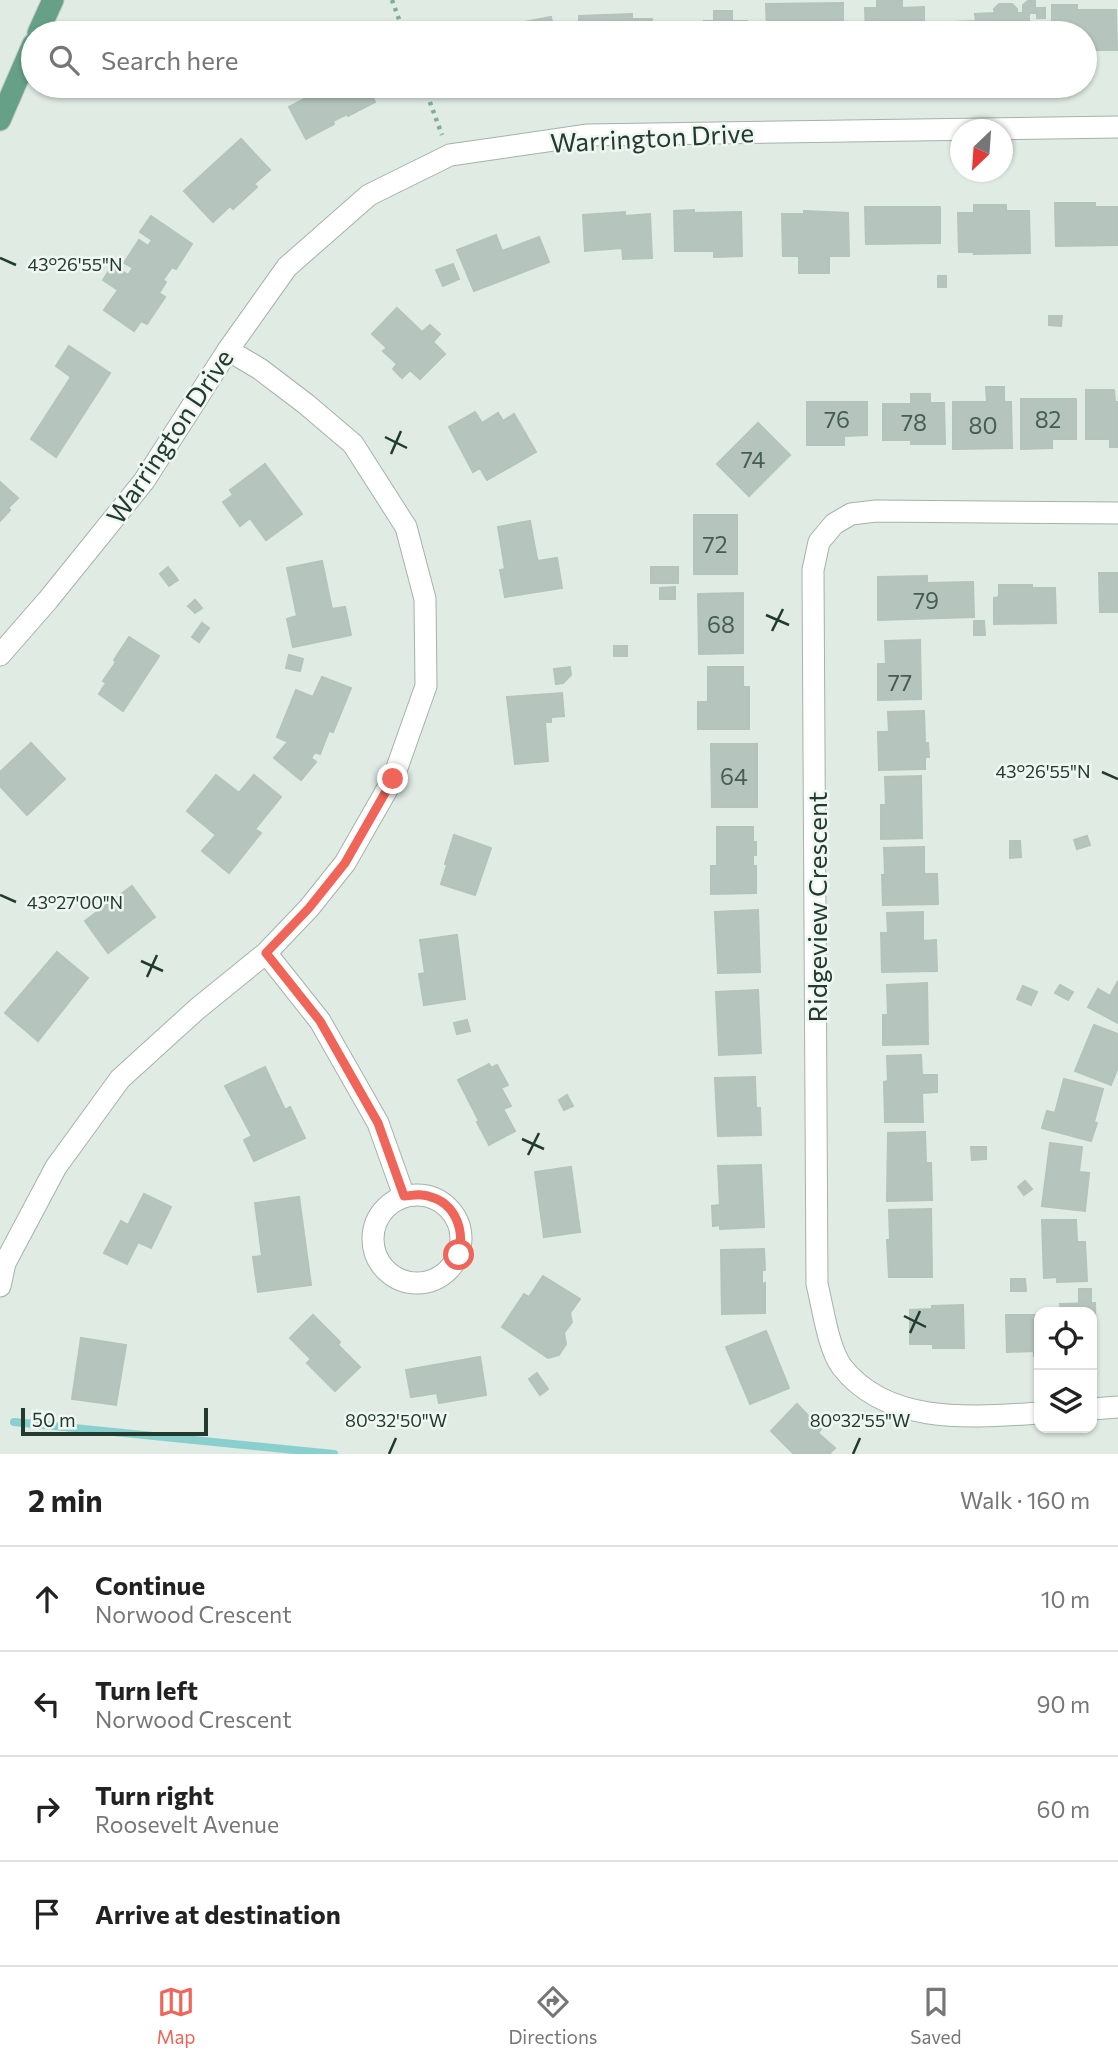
<!DOCTYPE html>
<meta charset="utf-8">
<style>
body{margin:0;font-family:Commissioner,sans-serif;background:#f6f6f6;color:#222}
.controls{position:absolute;right:21px;bottom:21px;display:grid;overflow:hidden;border-radius:14px;box-shadow:0 2px 5px #0004}
.controls button{width:63px;height:63px;display:grid;place-items:center;padding:0;border:0;border-bottom:2px solid #e0e0e0;background:#fff;color:#222;font:35px sans-serif}
.compass{position:absolute;left:950px;top:119px;width:63px;height:63px;border-radius:50%;background:#fff;box-shadow:0 2px 5px #0004;rotate:205deg}
.scale{position:absolute;left:21px;bottom:18px;width:187px;box-sizing:border-box;padding-left:7px;border:4px solid #213b2f;border-top:0;font-size:19px;line-height:24px;white-space:nowrap;color:#213b2f;-webkit-text-stroke:5px #f0f7f3;paint-order:stroke}
.stop{position:absolute;width:21px;height:21px;margin:-16px;border:5px solid #ef6559;border-radius:50%;background:#fff}
.stop.end{background:#ef6559;border-color:#fff;box-shadow:0 2px 7px #0008}
.list{margin:0;padding:0;list-style:none}
h2{display:flex;justify-content:space-between;align-items:center;height:91px;margin:0;padding:0 28px;font-size:30px}
h2 small{font-size:23px;font-weight:400;color:#767676}
.list li{display:grid;grid-template-columns:46px 1fr auto;gap:21px;align-items:center;box-sizing:border-box;height:105px;padding:0 28px;border-top:2px solid #e0e0e0}
.list b{display:block;font-size:26px;white-space:nowrap}
.list p{margin:0;font-size:23px;white-space:nowrap;color:#767676}
.list em{font-size:23px;font-style:normal;color:#767676}
.icon{flex:none;width:38px;height:38px;fill:none;stroke:currentColor;stroke-width:2;stroke-linecap:round;stroke-linejoin:round}
.map{position:relative;flex:none;width:1118px;height:1454px;overflow:hidden}
.search{position:absolute;background:#fff;box-shadow:0 2px 5px #0004;left:21px;right:21px;top:21px;height:77px;display:flex;align-items:center;gap:18px;box-sizing:border-box;padding:0 24px;border-radius:38px;color:#767676;font-size:26px}
.sheet{height:511px;background:#fff}
nav{display:flex;justify-content:space-around;align-items:center;box-sizing:border-box;height:98px;border-top:2px solid #e0e0e0;background:#fff;font-size:19px;color:#767676}
nav a{display:grid;justify-items:center;gap:4px}
nav .on{color:#ef6559}
.map>svg:first-child{display:block}
.lines{fill:none;stroke-linecap:round;stroke-linejoin:round}
.stream{stroke:#88cfce;stroke-width:8}
.building{fill:#b5c5bd;stroke:#b3c4ba;stroke-width:2}
.minor-casing{stroke:#a3b3aa;stroke-width:23}
.major-casing{stroke:#c1c8c5;stroke-width:23}
.path{stroke:#81ae98;stroke-width:4.5;stroke-dasharray:3.5 5;stroke-linecap:butt}
.minor{stroke:#fff;stroke-width:21}
.major{stroke:#65a087;stroke-width:21}
.route{stroke:#ef6559;stroke-width:9}
.ticks{fill:none;stroke:#213b2f;stroke-width:2.5}
.labels{text-anchor:middle;dominant-baseline:central;stroke-width:5;stroke-linejoin:round;paint-order:stroke}
.number-label{font-size:23px;fill:#465e52}
.street-label{font-size:26px;fill:#213b2f;stroke:#f0f7f3}
.ticks-label{font-size:18px;text-anchor:middle;fill:#213b2f;stroke:#f0f7f3;stroke-width:5;stroke-linejoin:round;paint-order:stroke}
</style>
<div class="map">
<svg width="1118" height="1454" viewBox="0 0 1118 1454">
<rect width="100%" height="100%" fill="#e0ebe4"/>
<g class="lines">
<path class="stream" d="M14,1422L334,1454"/>
</g>
<path class="building" d="M877,0H902V8L924,7V33H866L865,8H877Z
M1035,0V13H1029V33H953V22L976,21L975,14L995,13L994,9L999,4H1012L1017,9V13H1023V5L1028,1Z
M843,3V33H767L766,4Z
M1052,5H1077V10H1116L1117,50H1085V33H1052Z
M1037,8H1045V18H1037Z
M714,11H732V21H747V33H672V25H704V21H714Z
M632,14V19H652V33H579V16Z
M551,17L554,33H474V32Z
M329,86H367L375,102L348,116L347,114L333,121L334,124L306,139L289,107Z
M241,139L270,170L254,184L257,187L233,209L230,206L213,222L184,191Z
M1055,203H1095V207H1118V245L1056,246Z
M974,205H1006V211H1029L1030,253L974,254L975,252H959L958,213H974Z
M865,207H940V243L866,244Z
M694,210V213L741,212L742,256L714,257V251H675L674,211Z
M804,211L848,213L849,256H829V273H799V256H783L782,214H804Z
M625,212V216L650,214L652,258L623,259L622,248L585,251L583,215Z
M151,216L192,244L176,269L172,267L163,280L166,282L159,293L165,297L147,324L141,321L134,331L104,310L118,290L103,280L113,265L128,275L133,268L124,263L139,240L148,246L152,240L140,232Z
M496,235L502,251L539,237L549,262L474,291L457,250Z
M453,264L459,279L443,286L436,270Z
M938,276H946V287H938Z
M397,308L422,332L430,325L440,334L433,342L445,354L420,379L410,370L402,378L393,369L397,364L383,351L387,348L372,334Z
M1049,316H1062L1061,326L1049,325Z
M69,346L110,373L56,457L31,439L71,377L56,366Z
M986,387H1004V402H1011L1012,448L953,449V402H987Z
M1086,390H1114L1115,402H1118V447H1110V439H1086Z
M911,394H930V403H944L945,444H911V440H883V404H911Z
M1021,399H1076V439H1052V448L1021,449Z
M807,402H867V435L844,436V445H807Z
M475,412L482,423L498,413L503,421L514,414L536,452L487,480L480,468L473,472L449,427Z
M758,423L790,455L749,496L717,464Z
M265,464L302,514L266,540L250,518L240,526L223,502L233,495L230,490Z
M0,482L18,498L8,508L10,510L0,521Z
M694,515H737V574H694Z
M530,521L537,559L538,561L557,558L562,588L505,597L500,570L505,569L498,527Z
M322,561L332,609L345,607L351,635L293,647L287,619L297,616L287,568Z
M168,567L178,580L169,586L160,574Z
M651,567H678V583H651Z
M1099,573H1118V612H1100Z
M927,576V583L973,582L974,617L878,620V577Z
M999,585H1032V588H1055L1056,623L994,624V598L999,597Z
M675,587V599H660V588Z
M743,593V653L699,654L698,594Z
M195,600L202,608L195,613L188,606Z
M974,621H984L985,635H974Z
M202,623L209,628L199,642L192,637Z
M129,637L159,656L123,711L99,694L106,683L103,681L116,662L114,660Z
M920,640L921,699L878,700V664H886L885,641Z
M614,646H627V656H614Z
M289,655L303,659L300,671L286,668Z
M570,667L571,675L563,683L556,684L554,669Z
M708,667H743V687H749V729H698V702H708Z
M322,677L351,688L333,732L329,731L320,754L315,752L311,758L316,762L301,780L274,758L288,742L277,737L296,690L313,697Z
M562,693L564,716L551,717V722H545L548,761L515,764L507,697Z
M924,711L925,743H928L929,757H925V769L879,770L878,732H889L888,712Z
M31,743L65,779L27,815L0,786V772Z
M711,744H757V807H712Z
M216,775L239,793L254,775L281,797L255,829L261,833L229,873L202,851L216,835L187,811Z
M921,776L922,838L881,839V805H886L885,777Z
M717,827H753V842H756V855H753V866H756V893L711,894V866H717Z
M454,835L491,848L475,895L441,884L447,865L445,864Z
M1087,836L1090,845L1077,849L1074,840Z
M1010,841H1020L1021,857L1010,858Z
M924,847V874H937L938,904L883,905L882,875H885L884,848Z
M132,886L155,917L108,953L85,921Z
M758,910L760,972L718,973L715,912Z
M923,912V941L936,940L937,971L882,972L881,933H888L887,913Z
M457,935L465,999L424,1005L419,974L425,973L420,940Z
M57,952L88,978L38,1041L5,1013Z
M1118,981V1023L1088,1007L1098,989L1110,996Z
M927,983L928,1044L883,1045V1015H888L887,985Z
M1060,985L1073,992L1068,1000L1055,993Z
M1023,986L1037,992L1031,1005L1017,999Z
M758,990L761,1053L719,1055L716,992Z
M467,1020L470,1031L457,1034L454,1023Z
M1094,1025L1118,1034V1067L1111,1085L1075,1071Z
M921,1055L922,1075H937V1092L922,1093L923,1122H885L884,1082L888,1081L887,1056Z
M489,1064L491,1068L497,1065L508,1085L501,1088L511,1106L503,1109L515,1131L489,1145L477,1122L479,1121L458,1080Z
M265,1067L285,1110L290,1107L305,1138L254,1161L244,1140L252,1136L225,1086Z
M755,1077L756,1108H760L761,1135L718,1136L715,1078Z
M1064,1079L1103,1089L1094,1122L1097,1123L1091,1141L1042,1128L1047,1111L1055,1113Z
M567,1095L573,1106L564,1110L559,1100Z
M925,1132L926,1163H931L932,1200L887,1201L888,1133Z
M1050,1143L1082,1147L1079,1172L1089,1173L1085,1211L1042,1206Z
M971,1147H986V1159L972,1160Z
M761,1165L764,1227L720,1229V1225L713,1226L712,1206L720,1205L718,1166Z
M571,1167L580,1232L544,1237L535,1172Z
M1025,1181L1032,1189L1024,1195L1018,1187Z
M144,1194L171,1207L151,1248L138,1242L127,1264L104,1253L121,1221L128,1225Z
M299,1197L311,1285L258,1292L253,1257L262,1256L255,1203Z
M931,1209L932,1277H889L887,1240H890L889,1210Z
M1042,1220H1076L1077,1242H1085L1087,1281L1057,1282V1277L1044,1278Z
M764,1249L765,1270H762V1284L765,1283V1313L722,1314L721,1250Z
M543,1276L580,1299L570,1313L572,1322L564,1333L566,1344L559,1355L548,1358L502,1327L524,1294L529,1297Z
M1011,1279H1025L1026,1291H1011Z
M1079,1289H1091V1303H1079Z
M1095,1303L1096,1350H1092V1312H1061L1060,1304Z
M963,1305L964,1348H933V1344H910V1310L932,1309V1306Z
M313,1315L340,1342L338,1345L360,1367L335,1391L307,1363L311,1359L290,1338Z
M1006,1315H1039V1355L1034,1356V1351L1007,1352Z
M766,1331L789,1388L750,1404L726,1347Z
M81,1338L126,1345L116,1405L72,1399Z
M480,1357L486,1395L439,1403L437,1393L411,1397L406,1370Z
M537,1373L548,1389L540,1395L529,1379Z
M797,1404L821,1429L818,1433L835,1448L829,1454H794L771,1431Z"/>
<g class="lines">
<defs>
<path id="minor" d="M0,655L48,600L144,481L228,350L287,267L369,195L450,155L588,135L1118,127
M266,953L320,1021L378,1123L404,1196
M373 1239a44 44 0 1 1 88 0a44 44 0 1 1-88 0Z
M0,1286L5,1263L56,1167L120,1079L197,1009L266,953L309,908L345,863L393,779L426,686L425,599L406,527L353,444L306,404L260,369L228,350
M1092,1409L1118,1407
M1039,1413C974,1417 888,1426 842,1367C828,1348 823,1308 817,1284L813,570L819,542L834,524L851,514L876,511L1118,513"/>
<path id="major" d="M38,33L53,0
M0,120L33,44"/>
</defs>
<use href="#minor" class="minor-casing"/>
<use href="#major" class="major-casing"/>
<path class="path" d="M392,0L404,33
M424,86L442,135"/>
<use href="#minor" class="minor"/>
<use href="#major" class="major"/>
</g>
<g class="lines">
<path class="route" d="M393,779L345,863L309,908L266,953L320,1021L378,1123L404,1196C410,1196 416,1194 422,1195C454,1199 465,1227 459,1255"/>
</g>
<path class="ticks" d="M0,258L16,265M385,437L407,448M391,454L401,431M766,615L789,625M772,631L783,609M1102,772L1118,779M0,895L16,902M141,961L163,971M147,977L157,955M522,1139L544,1149M528,1155L539,1133M904,1316L926,1327M910,1333L920,1311M389,1454L396,1438M853,1454L860,1438"/>
<g class="labels">
<g class="number-label">
<text x="837" y="419">76</text>
<text x="1048" y="419">82</text>
<text x="914" y="422">78</text>
<text x="983" y="425">80</text>
<text x="753" y="459">74</text>
<text x="715" y="544">72</text>
<text x="926" y="600">79</text>
<text x="721" y="624">68</text>
<text x="900" y="682">77</text>
<text x="734" y="776">64</text>
</g>
<g class="street-label">
<text transform="translate(652 137) rotate(-3)">Warrington Drive</text>
<text transform="translate(169 436) rotate(-56)">Warrington Drive</text>
<text transform="translate(816 907) rotate(-90)">Ridgeview Crescent</text>
</g>
</g>
<g class="ticks-label">
<text x="75" y="271">43°26'55"N</text>
<text x="1043" y="778">43°26'55"N</text>
<text x="75" y="909">43°27'00"N</text>
<text x="396" y="1427">80°32'50"W</text>
<text x="860" y="1427">80°32'55"W</text>
</g>
</svg>
<div class="controls">
<button><svg class="icon" aria-label="locate" viewBox="0 0 24 24"><circle cx="12" cy="12" r="6"/><path d="M12 2v4M12 18v4M2 12h4M18 12h4"/></svg></button>
<button><svg class="icon" aria-label="layers" viewBox="0 0 24 24"><path d="M12 4l9 5-9 5-9-5zM3 14l9 5 9-5"/></svg></button>
</div>
<svg class="compass" viewBox="-18 -18 36 36"><path d="M0-13l5 13h-10z" fill="#e53935"/><path d="M0 13l5-13h-10z" fill="#767676"/></svg>
<div class="scale">50 m</div>
<div class="stop" style="left:459px;top:1255px"></div>
<div class="stop end" style="left:393px;top:779px"></div>
<div class="search"><svg class="icon" aria-label="search" viewBox="0 0 24 24"><circle cx="10" cy="10" r="6"/><path d="M15 15l6 6"/></svg>Search here</div>
</div>
<section class="sheet">
<h2>2 min<small>Walk · 160 m</small></h2>
<ul class="list">
<li><svg class="icon" aria-label="ahead" viewBox="0 0 24 24"><path d="M12 20V5M6 11l6-6 6 6"/></svg><div><b>Continue</b><p>Norwood Crescent</p></div><em>10 m</em></li>
<li><svg class="icon" aria-label="left" viewBox="0 0 24 24"><path d="M17 20v-9H6M10 6l-5 5 5 5"/></svg><div><b>Turn left</b><p>Norwood Crescent</p></div><em>90 m</em></li>
<li><svg class="icon" aria-label="right" viewBox="0 0 24 24"><path d="M7 20v-9h11M14 6l5 5-5 5"/></svg><div><b>Turn right</b><p>Roosevelt Avenue</p></div><em>60 m</em></li>
<li><svg class="icon" aria-label="arrive" viewBox="0 0 24 24"><path d="M6 21V4h12l-3 4 3 4H6"/></svg><div><b>Arrive at destination</b></div></li>
</ul>
</section>
<nav>
<a class="on"><svg class="icon" aria-label="map" viewBox="0 0 24 24"><path d="M3 6l6-2 6 2 6-2v14l-6 2-6-2-6 2zM9 4v14M15 6v14"/></svg>Map</a>
<a><svg class="icon" aria-label="directions" viewBox="0 0 24 24"><path d="M12 3l9 9-9 9-9-9zM9 14v-3h6M13 9l2 2-2 2"/></svg>Directions</a>
<a><svg class="icon" aria-label="saved" viewBox="0 0 24 24"><path d="M7 4h10v16l-5-4-5 4z"/></svg>Saved</a>
</nav>
